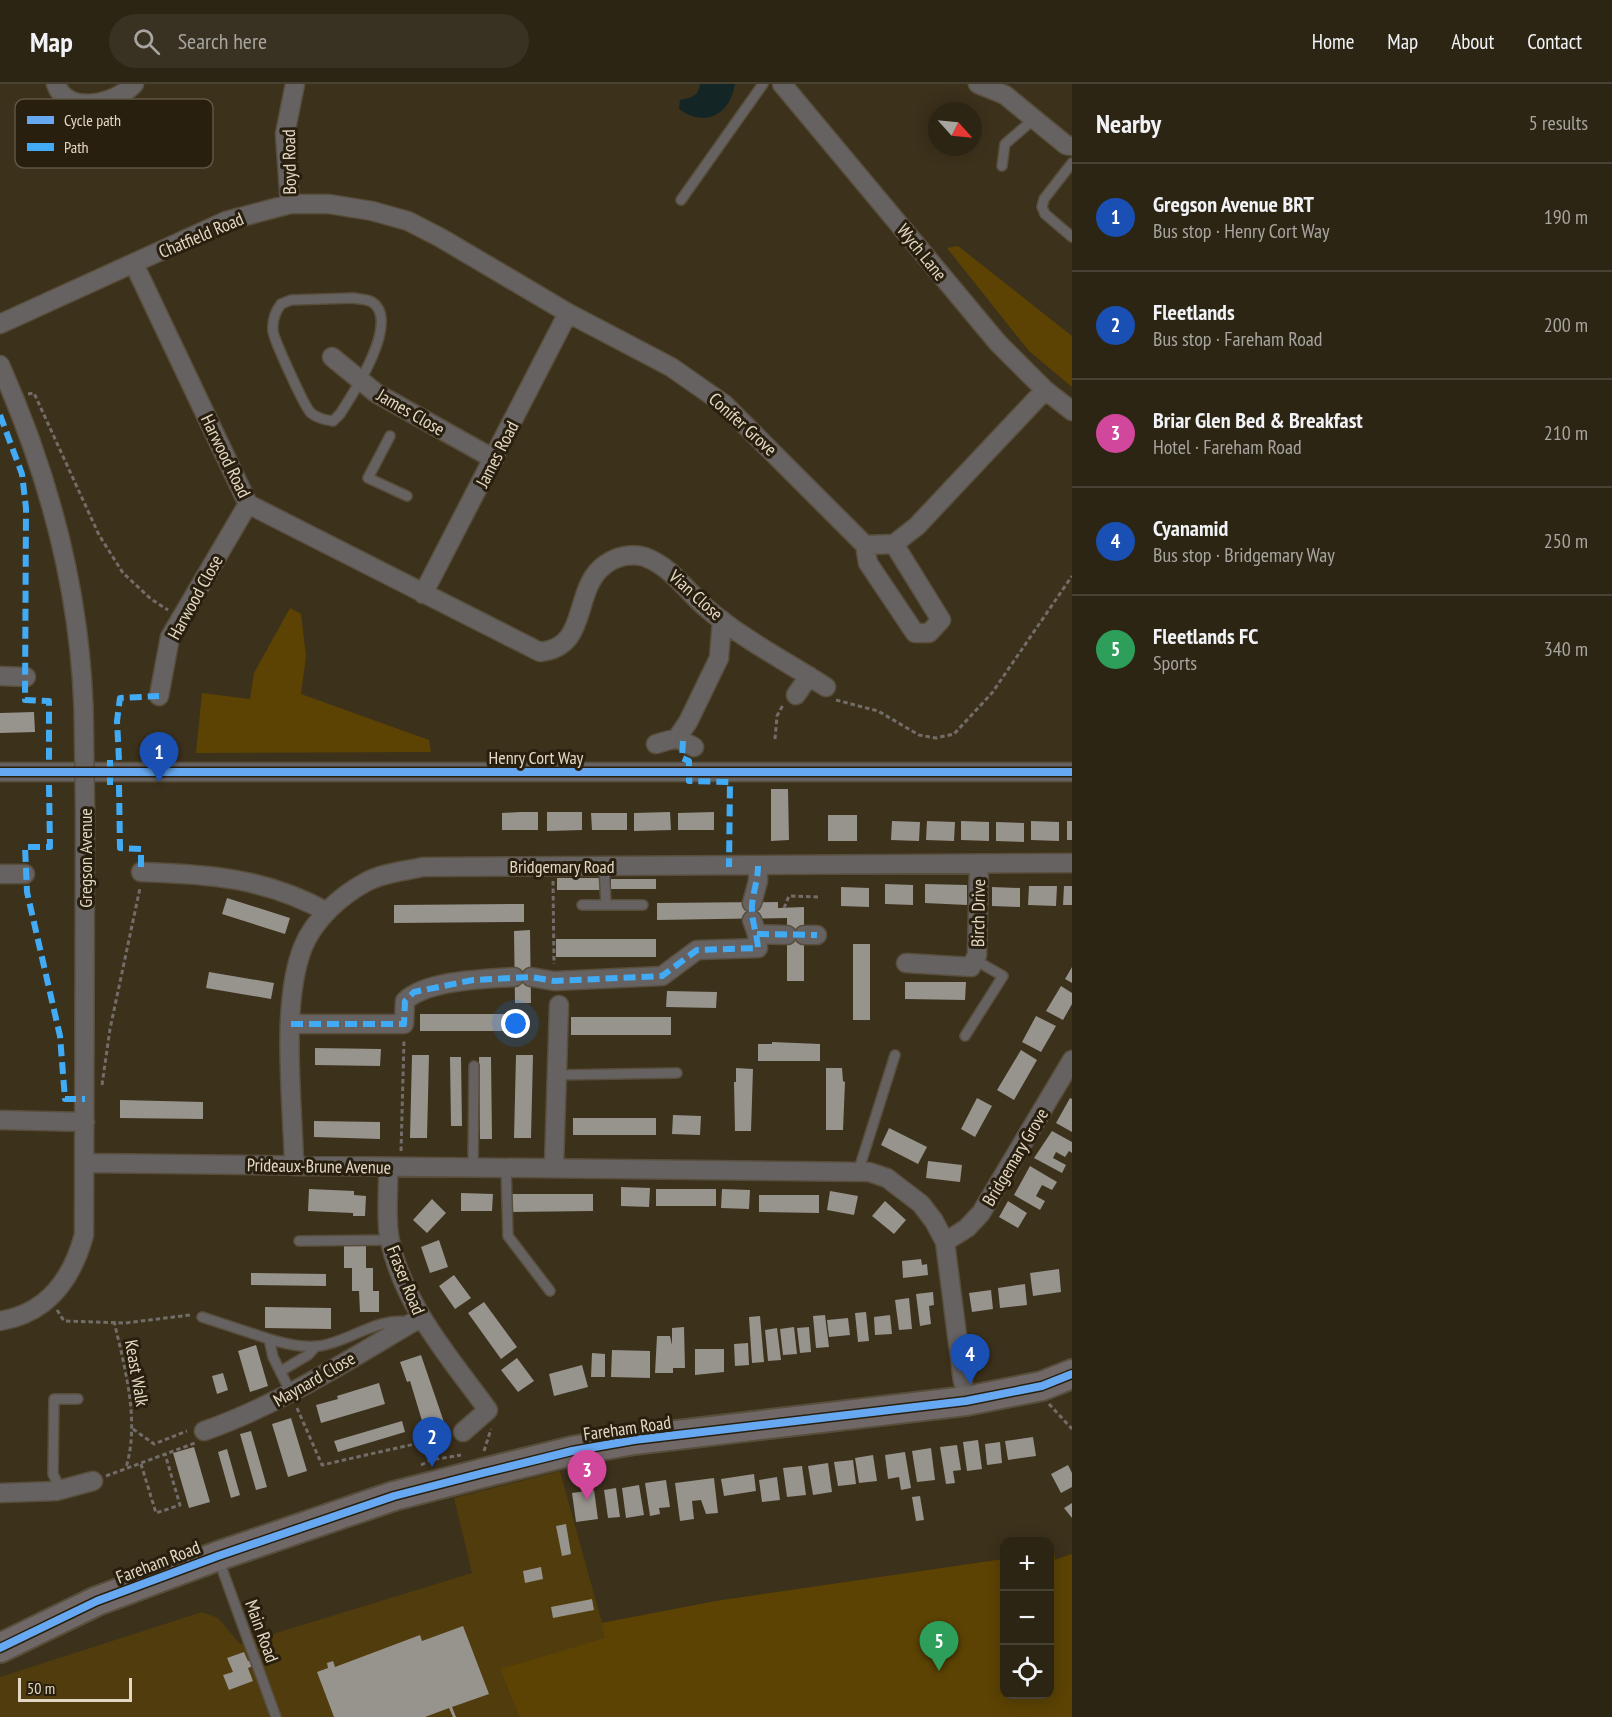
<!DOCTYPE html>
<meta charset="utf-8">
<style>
body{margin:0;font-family:"PT Sans Narrow",sans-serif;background:#393122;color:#f1f3f6}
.controls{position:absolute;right:18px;bottom:18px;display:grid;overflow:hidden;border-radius:12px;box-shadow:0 3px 15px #0003}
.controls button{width:54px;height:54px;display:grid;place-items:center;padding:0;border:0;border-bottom:2px solid #484234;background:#2d2514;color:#f1f3f6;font:30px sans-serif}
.compass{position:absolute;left:928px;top:18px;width:54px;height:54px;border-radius:50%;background:#2d2514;box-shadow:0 3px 15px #0003;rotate:117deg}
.scale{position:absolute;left:18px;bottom:15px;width:114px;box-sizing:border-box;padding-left:6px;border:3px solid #e3d8c3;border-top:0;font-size:16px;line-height:21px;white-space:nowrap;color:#e3d8c3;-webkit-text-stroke:4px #281f0f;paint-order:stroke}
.you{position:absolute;left:516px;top:940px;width:21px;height:21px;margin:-15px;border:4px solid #fff;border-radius:50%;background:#1a73e8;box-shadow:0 0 0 9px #1a73e833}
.badge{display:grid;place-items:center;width:39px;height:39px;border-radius:50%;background:#a99e88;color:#fff;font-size:20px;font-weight:700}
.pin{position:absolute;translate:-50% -50px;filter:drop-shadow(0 2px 3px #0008)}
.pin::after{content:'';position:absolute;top:32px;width:21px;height:18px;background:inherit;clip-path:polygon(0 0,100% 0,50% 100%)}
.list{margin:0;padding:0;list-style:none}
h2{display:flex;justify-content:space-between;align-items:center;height:78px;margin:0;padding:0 24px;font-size:26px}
h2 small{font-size:20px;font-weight:400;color:#a7a5a0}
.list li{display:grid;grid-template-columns:39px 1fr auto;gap:18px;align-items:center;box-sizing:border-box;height:108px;padding:0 24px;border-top:2px solid #484234}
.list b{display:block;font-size:22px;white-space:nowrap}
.list p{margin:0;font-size:20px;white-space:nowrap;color:#a7a5a0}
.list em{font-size:20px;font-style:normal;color:#a7a5a0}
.icon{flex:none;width:33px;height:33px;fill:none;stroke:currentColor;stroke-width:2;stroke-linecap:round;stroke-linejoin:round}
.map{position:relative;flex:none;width:1072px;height:1633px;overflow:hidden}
header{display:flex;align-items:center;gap:36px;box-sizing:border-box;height:84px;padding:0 30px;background:#2d2514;border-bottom:2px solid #484234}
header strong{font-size:28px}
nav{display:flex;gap:33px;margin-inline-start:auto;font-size:21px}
.search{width:420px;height:54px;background:#393122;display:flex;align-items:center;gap:15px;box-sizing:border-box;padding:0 21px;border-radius:33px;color:#a7a5a0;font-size:22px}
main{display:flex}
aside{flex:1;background:#2d2514}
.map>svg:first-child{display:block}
.built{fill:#503c0c}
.green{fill:#5c4304}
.water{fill:#142525}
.building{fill:#97938d}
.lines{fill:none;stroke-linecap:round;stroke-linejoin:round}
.lane-casing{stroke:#584e3c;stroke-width:12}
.street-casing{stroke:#584e3c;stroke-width:21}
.primary-casing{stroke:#584e3c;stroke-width:32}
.path{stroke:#726d69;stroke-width:3;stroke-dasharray:4.5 3;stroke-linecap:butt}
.lane{stroke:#676262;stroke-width:9}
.street{stroke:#676262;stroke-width:18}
.primary{stroke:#706867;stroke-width:28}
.street-bridge-casing{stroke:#584e3c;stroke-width:21;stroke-linecap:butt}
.street-bridge{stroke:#676262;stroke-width:18}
.quiet{stroke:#42abf6;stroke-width:6;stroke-dasharray:12 6;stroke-linecap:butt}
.cycleway-casing{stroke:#281f0f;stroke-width:11}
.cycleway{stroke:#66a8f1;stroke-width:8}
.labels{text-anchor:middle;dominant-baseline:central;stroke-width:6;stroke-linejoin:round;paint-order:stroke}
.street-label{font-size:18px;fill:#e3d8c3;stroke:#281f0f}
.key{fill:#281f0f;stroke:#605645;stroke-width:1.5}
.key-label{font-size:16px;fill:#e3d8c3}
</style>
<header>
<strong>Map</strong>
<div class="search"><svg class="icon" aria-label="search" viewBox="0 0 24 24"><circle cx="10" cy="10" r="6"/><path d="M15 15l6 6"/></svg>Search here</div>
<nav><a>Home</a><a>Map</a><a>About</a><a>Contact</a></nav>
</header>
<main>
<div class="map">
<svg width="1072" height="1633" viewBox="0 0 1072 1633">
<rect width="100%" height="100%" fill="#3c311b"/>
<path class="built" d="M560,1387L602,1539L716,1517L1004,1475L1005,1610H1050V1469L1054,1468L1055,1476L1072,1470V1633H0V1593L202,1528L218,1534L240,1560L472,1489L454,1414Z"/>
<path class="green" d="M958,162L1072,252V303L1029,267L947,164Z
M290,524L301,530L306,572L301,610L429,656L431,668L196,669L202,609L250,615L254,589Z
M1054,1468L1055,1476L1072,1470V1633H520L500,1585L605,1554L602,1539L716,1517L1004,1475L1005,1610H1050V1469Z"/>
<path class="water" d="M700,0H735C730,31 705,44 679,25L680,16C691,14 699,12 700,0Z"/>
<path class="building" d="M34,628L35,648L0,649V629Z
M771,705H788L789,756L771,757Z
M520,728H538V746H502V729Z
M547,728H582V746L547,747Z
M670,728L671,746L634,747V729Z
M714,728V746H678V729Z
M591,729H627V746H592Z
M828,731H857V757H828Z
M892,737L920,738L919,757L891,756Z
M927,737L955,738L954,757L926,756Z
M961,737L989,738V757L961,756Z
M1031,737L1059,738V757L1031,756Z
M1067,737H1072V756H1067Z
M996,738L1024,739V758L996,757Z
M557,794H601V806H557Z
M611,795H656V805H611Z
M885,800L913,801V821L885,820Z
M925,800L967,801V821L925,819Z
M1029,802H1057L1056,822L1028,821Z
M1064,802H1072V821H1063Z
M841,803L869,804V823L841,822Z
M992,803L1020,804V823L992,822Z
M227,814L290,834L285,850L222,830Z
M778,818V824L804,823V897H787V834L657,836V819Z
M524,820V838L394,839V821Z
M530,846L531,919H515L514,847Z
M556,855H656V873H556Z
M853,860H870V936H853Z
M1072,883V899L1065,895Z
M209,888L274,899L271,915L206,904Z
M905,898H966L965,916L905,915Z
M1061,902L1072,909V920L1063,936L1046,927Z
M667,907L717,908L716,924L666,923Z
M420,930H519V947H420Z
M1036,932L1056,942L1041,968L1022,958Z
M571,933H671V951H571Z
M772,958L820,960V977H758V960H772Z
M315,964L381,965L380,982L315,981Z
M1021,966L1037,976L1014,1016L997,1006Z
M412,971H429L427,1054H410Z
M516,971H533L531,1054H514Z
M450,973H461L462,1042H451Z
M479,973H491L492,1055H480Z
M736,984L753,985L751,1047H735L734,998H736Z
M826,984H842L843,997L845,998L843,1046H826Z
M977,1014L992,1022L975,1053L961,1045Z
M1070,1014L1072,1015V1048L1056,1039Z
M120,1016L203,1018V1035L120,1034Z
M673,1031L701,1032L700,1051L672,1050Z
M573,1034H656V1051H573Z
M314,1037L380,1038V1055L314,1053Z
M889,1044L927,1063L918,1080L881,1061Z
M1052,1047L1072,1058V1069L1069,1067L1065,1073L1056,1068L1053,1074L1066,1081L1062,1089L1034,1074Z
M928,1077L962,1081L960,1098L926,1094Z
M1030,1082L1057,1098L1052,1106L1042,1101L1036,1112L1045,1117L1040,1126L1014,1111Z
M621,1103L650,1104L649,1123L621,1122Z
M309,1105L354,1107V1111L366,1112L365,1132H353V1129L308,1127Z
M656,1105H716V1122H656Z
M722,1105L750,1106L749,1125L721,1124Z
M830,1107L858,1112L854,1131L827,1126Z
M461,1109L493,1110L492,1127H461Z
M511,1110H593V1127L511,1128Z
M759,1111H819V1129L759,1128Z
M432,1115L446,1129L427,1149L413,1136Z
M885,1117L906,1136L894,1150L872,1132Z
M1008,1117L1027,1129L1018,1144L999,1133Z
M439,1156L448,1183L430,1189L421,1163Z
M344,1162H366V1184H373V1207H379V1228H360L359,1207H352V1184H344Z
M921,1175L922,1181L927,1180L928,1191L903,1194L902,1177Z
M1059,1185L1061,1208L1033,1212L1030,1189Z
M251,1189L326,1190V1202L251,1201Z
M454,1191L471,1214L455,1225L439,1202Z
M1025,1200L1027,1221L1000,1224L998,1204Z
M991,1206L993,1225L972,1228L969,1209Z
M933,1208L934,1221L929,1222L931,1240L920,1242L916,1210Z
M909,1214L912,1245L899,1246L895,1216Z
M484,1218L517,1263L501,1275L468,1229Z
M265,1223L331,1224V1245L265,1244Z
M866,1228L869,1257L858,1258L855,1229Z
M825,1231L829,1263L816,1264L813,1232Z
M890,1231L892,1250L875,1251L874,1233Z
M760,1232L764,1278L752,1279L749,1233Z
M848,1234L850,1251L829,1253L827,1236Z
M684,1243L685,1284H673V1289H655L657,1252H670L672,1261V1244Z
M794,1243L797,1270L783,1271L780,1245Z
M809,1243L811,1268L800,1269L797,1244Z
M777,1244L781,1276L768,1277L765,1246Z
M748,1259L749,1281L735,1282L734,1260Z
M256,1261L268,1302L250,1308L238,1267Z
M695,1265H724V1288L695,1291Z
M612,1266L650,1267V1294L611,1293Z
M592,1269L605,1270V1293H591Z
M421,1271L446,1344L426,1350L410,1297L407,1298L400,1278Z
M517,1274L534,1297L518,1308L501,1286Z
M582,1281L588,1303L554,1312L549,1290Z
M223,1289L228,1306L217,1310L212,1292Z
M379,1299L385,1320L321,1339L316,1321L338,1315L337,1312Z
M291,1334L307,1387L288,1393L272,1340Z
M402,1337L405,1348L338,1368L334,1357Z
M251,1347L267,1403L256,1406L240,1350Z
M1033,1353L1036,1372L1008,1376L1005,1357Z
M978,1356L982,1385L967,1387L963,1358Z
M1000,1358L1002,1379L987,1381L985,1360Z
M957,1361L961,1386L953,1387L955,1399L946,1400L940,1363Z
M194,1363L210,1418L189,1424L173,1369Z
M931,1364L935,1396L917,1398L912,1367Z
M227,1365L240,1411L231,1414L218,1368Z
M905,1368L911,1404L901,1406L899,1393L888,1395L885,1371Z
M873,1371L877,1397L859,1399L855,1374Z
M853,1376L856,1400L838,1402L834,1378Z
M828,1379L832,1408L813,1411L808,1382Z
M1068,1381L1072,1389V1403L1061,1409L1051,1390Z
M802,1382L806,1411L787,1413L783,1384Z
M754,1390L756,1407L724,1412L721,1395Z
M777,1393L780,1416L762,1418L759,1396Z
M714,1394L718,1429L706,1430L701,1416L692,1417L694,1435L680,1437L675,1399Z
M666,1396L670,1423L659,1424L660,1430L650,1432L645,1399Z
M639,1401L644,1431L626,1434L622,1404Z
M616,1404L620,1433L608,1434L604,1406Z
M594,1406L598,1435L576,1438L572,1409Z
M920,1412L924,1436L916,1437L912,1413Z
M1072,1419V1434L1064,1424Z
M566,1440L571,1470L562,1472L556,1442Z
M541,1483L543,1495L525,1499L523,1487Z
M592,1515L594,1526L553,1534L551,1523Z
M463,1542L489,1610L452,1623L456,1633H453L449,1624L425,1633H334L317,1588L328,1584L327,1579L333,1577L335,1583L420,1551L422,1557Z
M244,1568L248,1577L251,1576L253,1582L248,1584L253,1597L229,1606L223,1591L233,1588L227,1574Z"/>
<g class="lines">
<defs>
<path id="lane" d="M1072,79L1044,115L1042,123L1045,130L1072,153
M1002,82L1005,60L1034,35
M681,116L763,0
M353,214C358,215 367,215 372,218C401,237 353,310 340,330L333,337C325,336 317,334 311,329C305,324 274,256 273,247C272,237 275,228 281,220L291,216Z
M390,352L368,394L407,412
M604,782L606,820
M582,821H643
M965,952L1003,892L975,876
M556,991L677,989
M473,1083L474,982
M506,1083L508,1152L550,1207
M859,1085L895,971
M299,1157L389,1156
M202,1233L269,1255L273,1273L291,1309
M269,1255C285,1260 302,1264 319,1262C349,1258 377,1233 408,1238
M281,1287L308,1271L316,1262
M61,1406L53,1390L54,1315H78
M218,1474L276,1633"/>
<path id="street" d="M56,0C67,32 116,20 134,0
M782,0L998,259L1045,306L1072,327
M978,0L1005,11L1066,61L1072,62
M290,120L285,50L295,0
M134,180L248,420L540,568C591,563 571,504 606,480C617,472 632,469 645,473C671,483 684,504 704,522C740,554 786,577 826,603
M0,240L226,137L290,120H329L372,127L408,137L441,154L568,229L671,283L724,320L865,461L894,460L917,442L1045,306
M332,273L376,309L494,375
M0,281C53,400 84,521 84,651
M865,461L868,479L915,549H929L941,536L894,460
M423,510L568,229
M0,592L26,593
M796,611L809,592
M159,612L170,553L248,420
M677,654L694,663
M656,660L677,654L688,638L719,574L722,536
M0,688H1072
M141,788C209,790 266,794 327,828
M0,790H25
M752,819L758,797V782
M757,850L787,851
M804,851H817
M906,879L971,883L977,871L979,780
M531,893L554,897L662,892L697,866L758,864L757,850L752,836
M291,940H404L405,917C427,896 484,895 514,893
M0,1036L85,1038
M85,1079L869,1088L887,1094L921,1120L934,1137L945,1158L963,1298
M294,1082C293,1019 280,921 303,863C314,836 340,812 366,798C382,789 405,787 423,783L1072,779
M554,1082L559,921
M388,1084C389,1107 385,1135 390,1157C404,1222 450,1274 488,1326L463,1348
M945,1158L967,1144L981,1129L1072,976
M0,1237C48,1229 72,1195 84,1151L85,724
M204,1347C281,1320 350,1275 420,1234
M0,1409L56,1407L93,1397"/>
<path id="primary" d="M0,1564L97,1517L218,1472L394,1412L483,1389L572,1367L634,1356L966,1317L1042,1302L1072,1290"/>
</defs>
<use href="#lane" class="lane-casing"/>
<use href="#street" class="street-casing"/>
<use href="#primary" class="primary-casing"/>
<path class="path" d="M28,310L34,309L99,451L123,489L151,515L168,526
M836,616L878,627L919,651L936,654L954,650L992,609L1072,492
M775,655L777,632L783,621
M553,797L554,880
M784,824L789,812L818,813
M102,1001L110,945L140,804
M401,1067L404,957
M57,1226L64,1237L125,1239L190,1231
M114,1237C125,1285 140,1336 126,1384
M1049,1320L1072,1345
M297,1324L322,1381L450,1352
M133,1345L154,1360L187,1347
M484,1367L491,1345
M141,1380L156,1429L180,1421L165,1370
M421,1381L431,1376L461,1371
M106,1392L195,1359"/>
<use href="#lane" class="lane"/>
<use href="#street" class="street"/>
<use href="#primary" class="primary"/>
<defs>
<path id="street-bridge" d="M84,651L85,724"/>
</defs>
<use href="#street-bridge" class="street-bridge-casing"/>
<use href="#street-bridge" class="street-bridge"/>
<path class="quiet" d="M0,331L22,390L26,424L25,616L49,617V676
M683,657L682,674L689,677V697L730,698L729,783
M119,676L117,637L120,614L159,612
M49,701L50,763H25L27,808L60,952L65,1015H85
M110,701V676
M119,701L120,764L141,765V788
M757,850L817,851
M291,940H404L405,917L414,908L473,896L531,893L554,897L662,892L697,866L758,864C757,849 751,836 752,821C753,808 758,796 758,782"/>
<defs>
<path id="cycleway" d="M0,688H1072
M0,1564L97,1517L218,1472L394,1412L483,1389L572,1367L634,1356L966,1317L1042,1302L1072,1290"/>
</defs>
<use href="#cycleway" class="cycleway-casing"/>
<use href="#cycleway" class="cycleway"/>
</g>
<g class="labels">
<g class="street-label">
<text transform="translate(289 78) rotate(-91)">Boyd Road</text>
<text transform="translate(201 151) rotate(-23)">Chatfield Road</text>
<text transform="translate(922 168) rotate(51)">Wych Lane</text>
<text transform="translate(411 328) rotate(30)">James Close</text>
<text transform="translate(743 340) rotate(42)">Conifer Grove</text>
<text transform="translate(497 370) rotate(-63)">James Road</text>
<text transform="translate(226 372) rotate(64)">Harwood Road</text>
<text transform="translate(696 511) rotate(42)">Vian Close</text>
<text transform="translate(195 513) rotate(-61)">Harwood Close</text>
<text x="536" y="673">Henry Cort Way</text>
<text transform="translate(85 774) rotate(-90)">Gregson Avenue</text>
<text x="562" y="782">Bridgemary Road</text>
<text transform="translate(978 829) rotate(-89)">Birch Drive</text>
<text transform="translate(1015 1073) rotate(-59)">Bridgemary Grove</text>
<text transform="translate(319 1082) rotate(1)">Prideaux-Brune Avenue</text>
<text transform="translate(406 1196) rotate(68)">Fraser Road</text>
<text transform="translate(137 1289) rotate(80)">Keast Walk</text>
<text transform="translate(314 1295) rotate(-30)">Maynard Close</text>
<text transform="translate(627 1344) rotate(-8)">Fareham Road</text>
<text transform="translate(158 1478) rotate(-21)">Fareham Road</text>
<text transform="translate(262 1547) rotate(70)">Main Road</text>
</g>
</g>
<rect x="15" y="15" width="198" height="69" rx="9" class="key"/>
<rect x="27" y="32" width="27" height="8" fill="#66a8f1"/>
<rect x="27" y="59" width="27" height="8" fill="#42abf6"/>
<g class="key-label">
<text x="64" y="42">Cycle path</text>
<text x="64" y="69">Path</text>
</g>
</svg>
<div class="controls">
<button>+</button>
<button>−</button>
<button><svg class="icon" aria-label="locate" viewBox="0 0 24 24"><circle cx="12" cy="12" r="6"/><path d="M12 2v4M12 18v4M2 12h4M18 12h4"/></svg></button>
</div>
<svg class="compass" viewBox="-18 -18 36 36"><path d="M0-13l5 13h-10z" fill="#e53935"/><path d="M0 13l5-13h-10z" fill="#a7a5a0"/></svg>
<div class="scale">50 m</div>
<div class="you"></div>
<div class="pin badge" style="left:159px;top:698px;background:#1a4fb4">1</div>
<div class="pin badge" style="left:432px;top:1383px;background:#1a4fb4">2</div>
<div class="pin badge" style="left:587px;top:1416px;background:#d1479c">3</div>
<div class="pin badge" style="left:970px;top:1300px;background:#1a4fb4">4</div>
<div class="pin badge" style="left:939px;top:1587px;background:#2e9e5b">5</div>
</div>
<aside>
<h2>Nearby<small>5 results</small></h2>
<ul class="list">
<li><span class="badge" style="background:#1a4fb4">1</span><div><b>Gregson Avenue BRT</b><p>Bus stop · Henry Cort Way</p></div><em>190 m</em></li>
<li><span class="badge" style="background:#1a4fb4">2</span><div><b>Fleetlands</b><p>Bus stop · Fareham Road</p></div><em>200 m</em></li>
<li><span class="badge" style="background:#d1479c">3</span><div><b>Briar Glen Bed &amp; Breakfast</b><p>Hotel · Fareham Road</p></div><em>210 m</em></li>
<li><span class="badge" style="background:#1a4fb4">4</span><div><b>Cyanamid</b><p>Bus stop · Bridgemary Way</p></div><em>250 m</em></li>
<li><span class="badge" style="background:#2e9e5b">5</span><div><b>Fleetlands FC</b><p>Sports</p></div><em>340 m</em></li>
</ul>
</aside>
</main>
